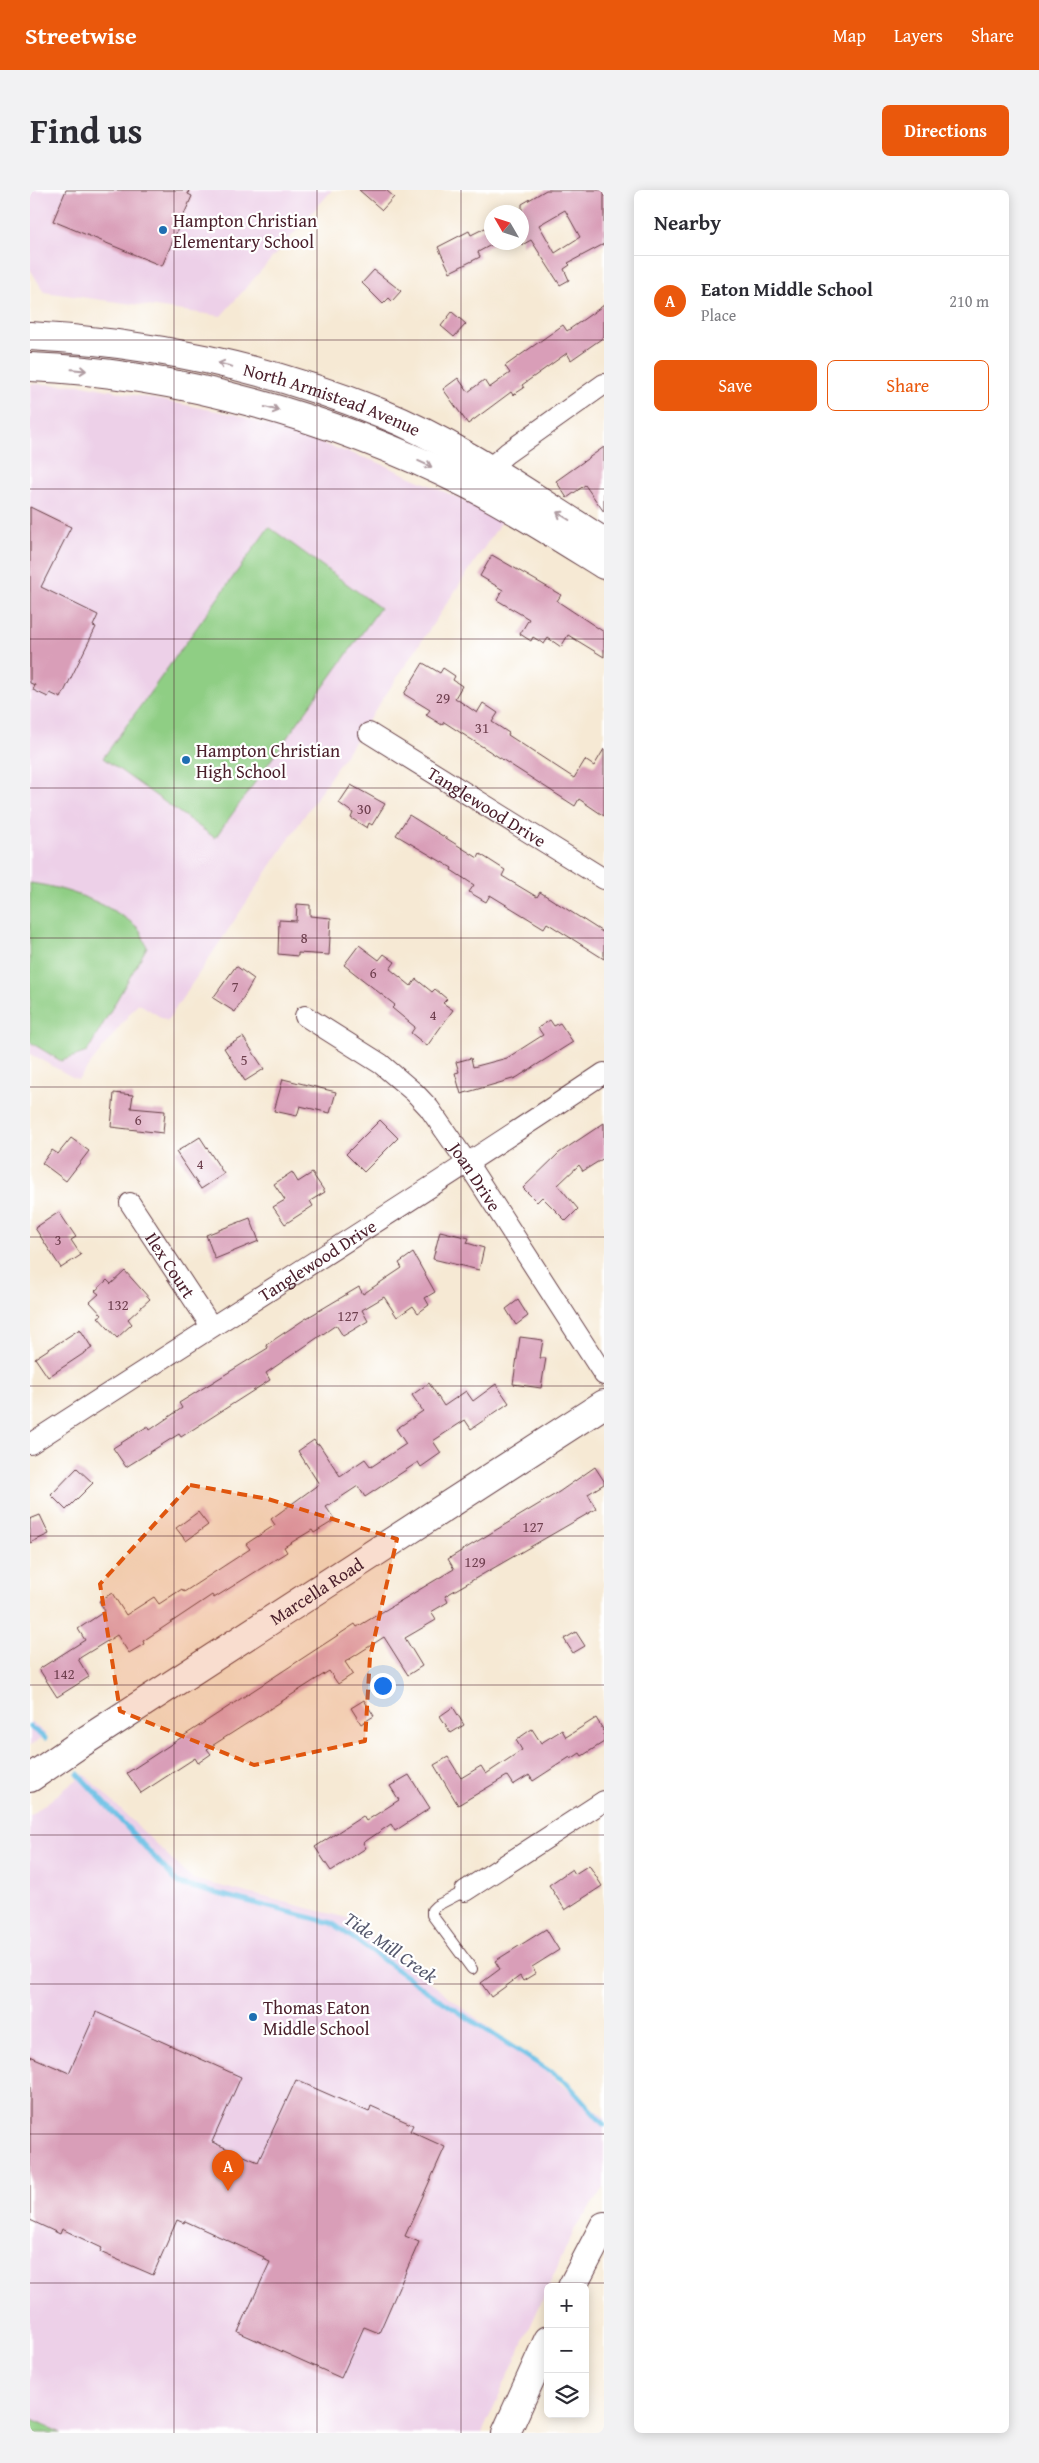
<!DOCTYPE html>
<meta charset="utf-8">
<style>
body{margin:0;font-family:"Gentium Book Plus",serif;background:#f2f2f3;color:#2b2b33}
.controls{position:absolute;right:15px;bottom:15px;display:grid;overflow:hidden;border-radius:8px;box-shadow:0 2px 12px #0003}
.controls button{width:45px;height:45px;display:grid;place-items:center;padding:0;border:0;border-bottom:1px solid #e1e1e2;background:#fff;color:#2b2b33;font:25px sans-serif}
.compass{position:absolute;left:454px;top:15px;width:45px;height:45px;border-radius:50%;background:#fff;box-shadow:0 2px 12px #0003;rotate:309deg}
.you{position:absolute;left:352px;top:1495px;width:18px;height:18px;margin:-12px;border:4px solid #fff;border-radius:50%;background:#1a73e8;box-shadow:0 0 0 8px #1a73e833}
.badge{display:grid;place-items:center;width:32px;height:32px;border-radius:50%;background:#ea580c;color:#fff;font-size:16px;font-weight:700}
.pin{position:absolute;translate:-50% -41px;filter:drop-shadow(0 1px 2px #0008)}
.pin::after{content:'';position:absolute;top:26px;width:18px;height:15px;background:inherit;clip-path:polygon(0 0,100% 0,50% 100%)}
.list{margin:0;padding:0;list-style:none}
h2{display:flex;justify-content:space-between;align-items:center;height:65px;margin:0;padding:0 20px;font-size:21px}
h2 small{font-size:16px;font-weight:400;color:#7c7c81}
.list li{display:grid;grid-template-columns:32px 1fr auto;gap:15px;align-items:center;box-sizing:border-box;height:90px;padding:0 20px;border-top:1px solid #e1e1e2}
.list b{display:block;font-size:19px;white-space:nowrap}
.list p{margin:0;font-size:16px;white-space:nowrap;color:#7c7c81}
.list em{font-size:16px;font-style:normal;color:#7c7c81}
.actions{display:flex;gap:10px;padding:15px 20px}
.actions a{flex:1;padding:11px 0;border:1px solid #ea580c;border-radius:8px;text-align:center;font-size:18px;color:#ea580c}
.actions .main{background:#ea580c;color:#fff}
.icon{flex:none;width:28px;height:28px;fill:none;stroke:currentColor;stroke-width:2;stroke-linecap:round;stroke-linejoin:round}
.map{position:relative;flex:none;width:574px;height:2243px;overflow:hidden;border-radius:8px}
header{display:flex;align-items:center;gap:30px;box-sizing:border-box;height:70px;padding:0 25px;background:#ea580c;color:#fff}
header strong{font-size:24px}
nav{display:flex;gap:28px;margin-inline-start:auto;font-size:18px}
.intro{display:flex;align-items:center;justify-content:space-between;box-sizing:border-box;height:120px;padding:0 30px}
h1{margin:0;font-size:35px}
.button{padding:12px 22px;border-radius:8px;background:#ea580c;color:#fff;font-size:18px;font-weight:700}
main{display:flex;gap:30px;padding:0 30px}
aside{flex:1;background:#fff;border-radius:8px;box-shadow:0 2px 12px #0003}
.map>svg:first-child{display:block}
.built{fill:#edd0e8}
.garden{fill:#8fce84;stroke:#6c7658}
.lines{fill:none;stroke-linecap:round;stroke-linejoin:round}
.stream{stroke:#68bfe5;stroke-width:5}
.building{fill:#d99eb8;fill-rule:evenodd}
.lane-casing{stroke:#643d44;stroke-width:12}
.street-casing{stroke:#643d44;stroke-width:22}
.secondary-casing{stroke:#643d44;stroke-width:30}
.primary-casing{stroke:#643d44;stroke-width:30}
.lane{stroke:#fff;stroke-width:10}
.street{stroke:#fff;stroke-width:20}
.secondary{stroke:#fff;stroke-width:28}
.primary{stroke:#fff;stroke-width:28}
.oneway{stroke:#ae9aa0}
.marked{fill:#e0560e;fill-opacity:0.2;stroke:#e0560e;stroke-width:4;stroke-dasharray:10 6;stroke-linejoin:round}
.grid{fill:none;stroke:#4a1f2b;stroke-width:1;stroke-opacity:0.55}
.poi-dot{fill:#1f6fb2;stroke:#fff;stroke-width:2}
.labels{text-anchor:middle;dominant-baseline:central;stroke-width:4.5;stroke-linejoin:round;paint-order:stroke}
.number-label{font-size:15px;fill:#6e3f4e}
.poi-label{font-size:18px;fill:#4a1f2b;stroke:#fff;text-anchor:start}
.street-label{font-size:18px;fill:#4a1f2b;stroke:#fff}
.water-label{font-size:19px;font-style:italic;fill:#54576c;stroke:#fff}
</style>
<header>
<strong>Streetwise</strong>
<nav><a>Map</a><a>Layers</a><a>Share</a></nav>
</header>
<div class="intro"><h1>Find us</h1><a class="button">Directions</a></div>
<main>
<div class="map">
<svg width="574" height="2243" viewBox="0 0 574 2243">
<rect width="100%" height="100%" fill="#fff"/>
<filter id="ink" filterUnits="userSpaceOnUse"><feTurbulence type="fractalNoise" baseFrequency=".02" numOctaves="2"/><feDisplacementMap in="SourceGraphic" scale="10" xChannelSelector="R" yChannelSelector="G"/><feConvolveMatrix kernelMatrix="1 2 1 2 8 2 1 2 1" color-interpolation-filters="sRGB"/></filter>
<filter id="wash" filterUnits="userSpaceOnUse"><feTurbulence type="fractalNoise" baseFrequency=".0096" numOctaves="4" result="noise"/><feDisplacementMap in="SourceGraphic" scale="20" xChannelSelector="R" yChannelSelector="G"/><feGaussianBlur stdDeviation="1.12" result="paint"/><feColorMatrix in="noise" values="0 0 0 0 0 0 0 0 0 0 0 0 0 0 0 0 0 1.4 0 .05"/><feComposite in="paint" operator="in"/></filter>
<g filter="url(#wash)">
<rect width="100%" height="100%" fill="#f6e9d4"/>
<path class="built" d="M1,0H302L191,126L14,102L0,79Z
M0,194L53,195L207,225L347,272L474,328L137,831L108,813L48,890L0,864Z
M0,1531L16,1544L0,1556Z
M54,1584L162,1689L317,1728L574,1927V1997L544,2040L452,2243H0V1626Z"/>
<path class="garden" d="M239,337L350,418L185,648L73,568Z
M0,693C34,697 81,714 107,737C112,741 114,751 117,757L57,862L31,871L0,852Z
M0,2229L31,2243H0Z"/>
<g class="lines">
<path class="stream" d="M0,1537L15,1548
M48,1584L149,1694L302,1733L395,1800L536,1892L574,1935"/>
</g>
<g id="blocks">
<path class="building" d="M36,0H159L158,4L162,6L132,76L23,31Z
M329,0H356L364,7L352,20Z
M516,0H574V54L538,73L540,75L534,79L539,90L530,95L501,50L492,55V14ZM535,20L550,47L525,63L509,35Z
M455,38L463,54L448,62L450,67L420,82L408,57L439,41L441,45Z
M344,80L371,101L362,111L359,108L353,114L332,93Z
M574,115V147L541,170L537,163L492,195L494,198L483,205L481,202L438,234L413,199L428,188L438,202L454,190L459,198L480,183L475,176L533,135L537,141Z
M422,122L436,134L424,147L411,136Z
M574,257V322L555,295L537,308L526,291Z
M0,317L41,337L11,397L68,425L63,436L66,437L31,508L20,503L18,507L3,500L5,495L0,493Z
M462,365L531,405L527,411L574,442V467L538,445L531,457L518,448L514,454L503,447L501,451L490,444L499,429L467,410L473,400L450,386Z
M393,473L410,483L413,478L425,486L423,490L432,496L425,508L447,523L453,513L468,523L462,532L479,543L478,545L544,588L555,570L564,576L574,559V626L549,609L545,616L414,532L412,535L396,525L400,520L374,504Z
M321,595L355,614L342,635L339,633L337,638L321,628L323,623L309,613Z
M379,625L448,668L450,664L475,680L472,686L507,707L510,702L574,743V769L517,733L514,738L460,705L456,712L439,702L444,695L421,680L422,678L366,645Z
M267,714L280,715V726L301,728L299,765L268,763V766L248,764L249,730L266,731Z
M329,755L349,770L354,764L365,772L360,779L381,796L386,789L402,802L405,799L417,809L413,813L423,820L397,856L381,843L385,837L362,818L365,815L314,775Z
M206,776L224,789L205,822L183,808Z
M520,830L524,836L530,833L543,852L486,888L431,904L425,883L429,882L426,872L441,868L443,877L477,868L513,845L508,838Z
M213,847L234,879L215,891L194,858Z
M253,889L306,902L300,923L270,916L267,926L244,921Z
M84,903L103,905L101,918L135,921L133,943L81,937Z
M350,930L368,948L334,982L316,964Z
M574,933V968L553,981L549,975L528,995L548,1019L536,1031L512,1007L507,1012L493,998L529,963Z
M170,947L194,984L171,999L146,962Z
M41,948L59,961L36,991L12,973L22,960L28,964Z
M262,982L268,992L282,983L295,1002L280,1011L283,1016L255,1034L243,1017L255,1010L244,994Z
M29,1022L46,1047L41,1050L51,1065L31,1078L5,1038Z
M220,1028L229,1051L185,1069L176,1045Z
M410,1041L439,1048L437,1053L454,1058L449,1080L403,1069Z
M383,1063L405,1102L395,1108L399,1115L388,1123L383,1116L367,1127L354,1107L332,1120L338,1131L313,1146L306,1135L236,1183L240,1190L151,1247L149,1244L96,1277L83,1258L118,1236L120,1240L152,1218L149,1213L238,1158L236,1155L275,1129L329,1097L333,1104L372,1078L369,1073Z
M95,1081L120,1109L98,1129L102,1134L87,1148L68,1127L72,1125L60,1112L69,1104L65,1101L77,1090L81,1094Z
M488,1110L498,1126L486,1135L476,1119Z
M50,1139L62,1158L18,1187L5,1168Z
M490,1147L513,1150L510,1168H516L511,1198L483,1194Z
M399,1193L414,1216L436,1201L443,1211L466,1194L479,1213L441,1239L435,1230L403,1251L411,1263L391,1277L388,1272L335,1307L328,1296L296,1317L305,1330L284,1343L282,1340L254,1357L257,1362L184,1408L182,1405L113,1451L114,1454L99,1463L87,1445L48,1469L59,1487L27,1507L9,1479L55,1450L48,1439L75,1421L69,1411L82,1403L96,1425L124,1407L129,1414L152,1399L154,1402L220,1359L216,1354L245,1335L241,1329L289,1294L268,1261L284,1250L287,1255L289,1254L310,1286L335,1269L341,1277L376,1254L366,1239L393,1221L382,1205Z
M565,1277L574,1291V1294L558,1304L566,1319L415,1406L418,1412L401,1422L406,1430L375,1448L392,1476L378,1485L354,1447L315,1472L323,1484L308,1494L299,1481L177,1559L181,1564L168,1573L165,1568L111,1603L97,1583L325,1434L327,1437L424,1379L418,1369L529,1302Z
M47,1278L63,1293L36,1320L21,1305Z
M168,1322L178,1335L156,1351L146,1338Z
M10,1325L19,1344L0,1353V1329Z
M546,1442L555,1456L543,1463L534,1449Z
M334,1510L344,1526L331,1534L321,1518Z
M423,1517L434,1535L421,1543L410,1526Z
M566,1528L574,1541V1552L552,1566L550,1563L541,1569L540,1567L503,1591L499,1585L483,1595L477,1586L428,1615L404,1575L418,1567L431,1588L451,1576L456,1584L492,1560L486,1550L502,1539L511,1553L532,1540L536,1547Z
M379,1585L400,1618L365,1641L361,1634L333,1653L336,1658L301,1681L285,1657L333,1626L336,1631L369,1610L360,1596Z
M559,1675L572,1696L535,1720L519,1695L542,1679L545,1684Z
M516,1739L529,1760L502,1777L506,1783L493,1791L490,1786L461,1807L451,1793L470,1779L465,1771Z
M66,1822L211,1887L182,1952L228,1972L266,1890L339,1922L341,1916L383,1935L380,1941L415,1957L375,2046L389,2052L349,2143L334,2137L311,2188L208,2142L240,2072L233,2069L234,2067L155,2031L154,2033L147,2030L123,2085L70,2062L72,2058L32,2039L30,2044L0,2030V1866L39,1883Z"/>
</g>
</g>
<g filter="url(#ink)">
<use href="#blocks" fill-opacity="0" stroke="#643d44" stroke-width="1"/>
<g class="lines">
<defs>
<path id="lane" d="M435,1701L406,1716L402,1720V1725L442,1779"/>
<g id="street">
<path d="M450,286L477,263L574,194"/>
<path id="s1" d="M339,543L574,689"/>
<path id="s2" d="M275,826L351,874L385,903L399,918L438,974L574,1185"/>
<path id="s3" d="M100,1013L181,1136"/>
<path id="s4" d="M0,1254C191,1130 385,1010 574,883"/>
<path d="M435,1701L574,1611"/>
</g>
<g id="secondary">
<path id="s5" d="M0,1588L50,1554L574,1214"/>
<path d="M542,2097L574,2036"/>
<path d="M476,2243L518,2150"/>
</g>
<g id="primary">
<path id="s6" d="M0,146C119,152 240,178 351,223C430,255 502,307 574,352"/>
<path d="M0,177C148,183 305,228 437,294C484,318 529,347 574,375"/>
</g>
</defs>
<use href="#lane" class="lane-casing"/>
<use href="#street" class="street-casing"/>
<use href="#secondary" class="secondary-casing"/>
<use href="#primary" class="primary-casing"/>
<use href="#lane" class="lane"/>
<use href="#street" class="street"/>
<use href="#secondary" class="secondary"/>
<use href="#primary" class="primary"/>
</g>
<defs><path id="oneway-shaft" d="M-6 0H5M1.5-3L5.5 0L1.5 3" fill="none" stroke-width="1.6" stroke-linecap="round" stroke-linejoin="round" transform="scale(1.25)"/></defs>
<g class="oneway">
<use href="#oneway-shaft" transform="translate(195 175) rotate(-166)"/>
<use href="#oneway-shaft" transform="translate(49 180) rotate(5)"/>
<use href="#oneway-shaft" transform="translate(242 219) rotate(15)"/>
<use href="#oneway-shaft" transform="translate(395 274) rotate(24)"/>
<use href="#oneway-shaft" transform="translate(533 326) rotate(-148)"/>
</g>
</g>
<path class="marked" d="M160,1295L238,1309L367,1349L340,1467L335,1551L224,1575L90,1521L70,1394Z"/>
<path class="grid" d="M144,0V2243M287,0V2243M431,0V2243M0,150H574M0,299H574M0,449H574M0,598H574M0,748H574M0,897H574M0,1047H574M0,1196H574M0,1346H574M0,1495H574M0,1645H574M0,1794H574M0,1944H574M0,2093H574"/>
<g class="poi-dot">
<circle cx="133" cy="40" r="5"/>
<circle cx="156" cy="570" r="5"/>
<circle cx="223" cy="1827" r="5"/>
</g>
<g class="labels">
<g class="number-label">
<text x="413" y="507">29</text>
<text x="452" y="537">31</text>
<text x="334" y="618">30</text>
<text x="274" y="747">8</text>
<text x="343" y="782">6</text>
<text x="205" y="796">7</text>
<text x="403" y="824">4</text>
<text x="214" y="869">5</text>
<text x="108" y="929">6</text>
<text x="170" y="973">4</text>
<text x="28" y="1049">3</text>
<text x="88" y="1114">132</text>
<text x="318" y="1125">127</text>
<text x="503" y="1336">127</text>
<text x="445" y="1371">129</text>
<text x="34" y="1483">142</text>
</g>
<g class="poi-label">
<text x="143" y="30">Hampton Christian<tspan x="143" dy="21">Elementary School</tspan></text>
<text x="166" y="560">Hampton Christian<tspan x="166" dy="21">High School</tspan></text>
<text x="233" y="1817">Thomas Eaton<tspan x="233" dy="21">Middle School</tspan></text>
</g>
<g class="street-label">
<text stroke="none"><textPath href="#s6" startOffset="310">North Armistead Avenue</textPath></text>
<text stroke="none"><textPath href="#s1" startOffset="139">Tanglewood Drive</textPath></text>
<text stroke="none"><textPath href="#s2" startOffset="238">Joan Drive</textPath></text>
<text stroke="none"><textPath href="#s4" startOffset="341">Tanglewood Drive</textPath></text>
<text stroke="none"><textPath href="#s3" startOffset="74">Ilex Court</textPath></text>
<text stroke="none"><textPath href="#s5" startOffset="342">Marcella Road</textPath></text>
</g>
<g class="water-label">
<text transform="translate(361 1757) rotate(35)">Tide Mill Creek</text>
</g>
</g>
</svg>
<div class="controls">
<button>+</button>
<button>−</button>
<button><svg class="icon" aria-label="layers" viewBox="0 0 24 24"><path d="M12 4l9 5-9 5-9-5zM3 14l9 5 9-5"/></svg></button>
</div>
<svg class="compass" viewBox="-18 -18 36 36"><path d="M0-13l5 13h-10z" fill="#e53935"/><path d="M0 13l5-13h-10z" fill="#7c7c81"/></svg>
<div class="you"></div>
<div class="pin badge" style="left:198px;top:2001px">A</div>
</div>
<aside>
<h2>Nearby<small></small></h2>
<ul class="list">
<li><span class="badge">A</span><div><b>Eaton Middle School</b><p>Place</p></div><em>210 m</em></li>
</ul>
<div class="actions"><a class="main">Save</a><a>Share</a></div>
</aside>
</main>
